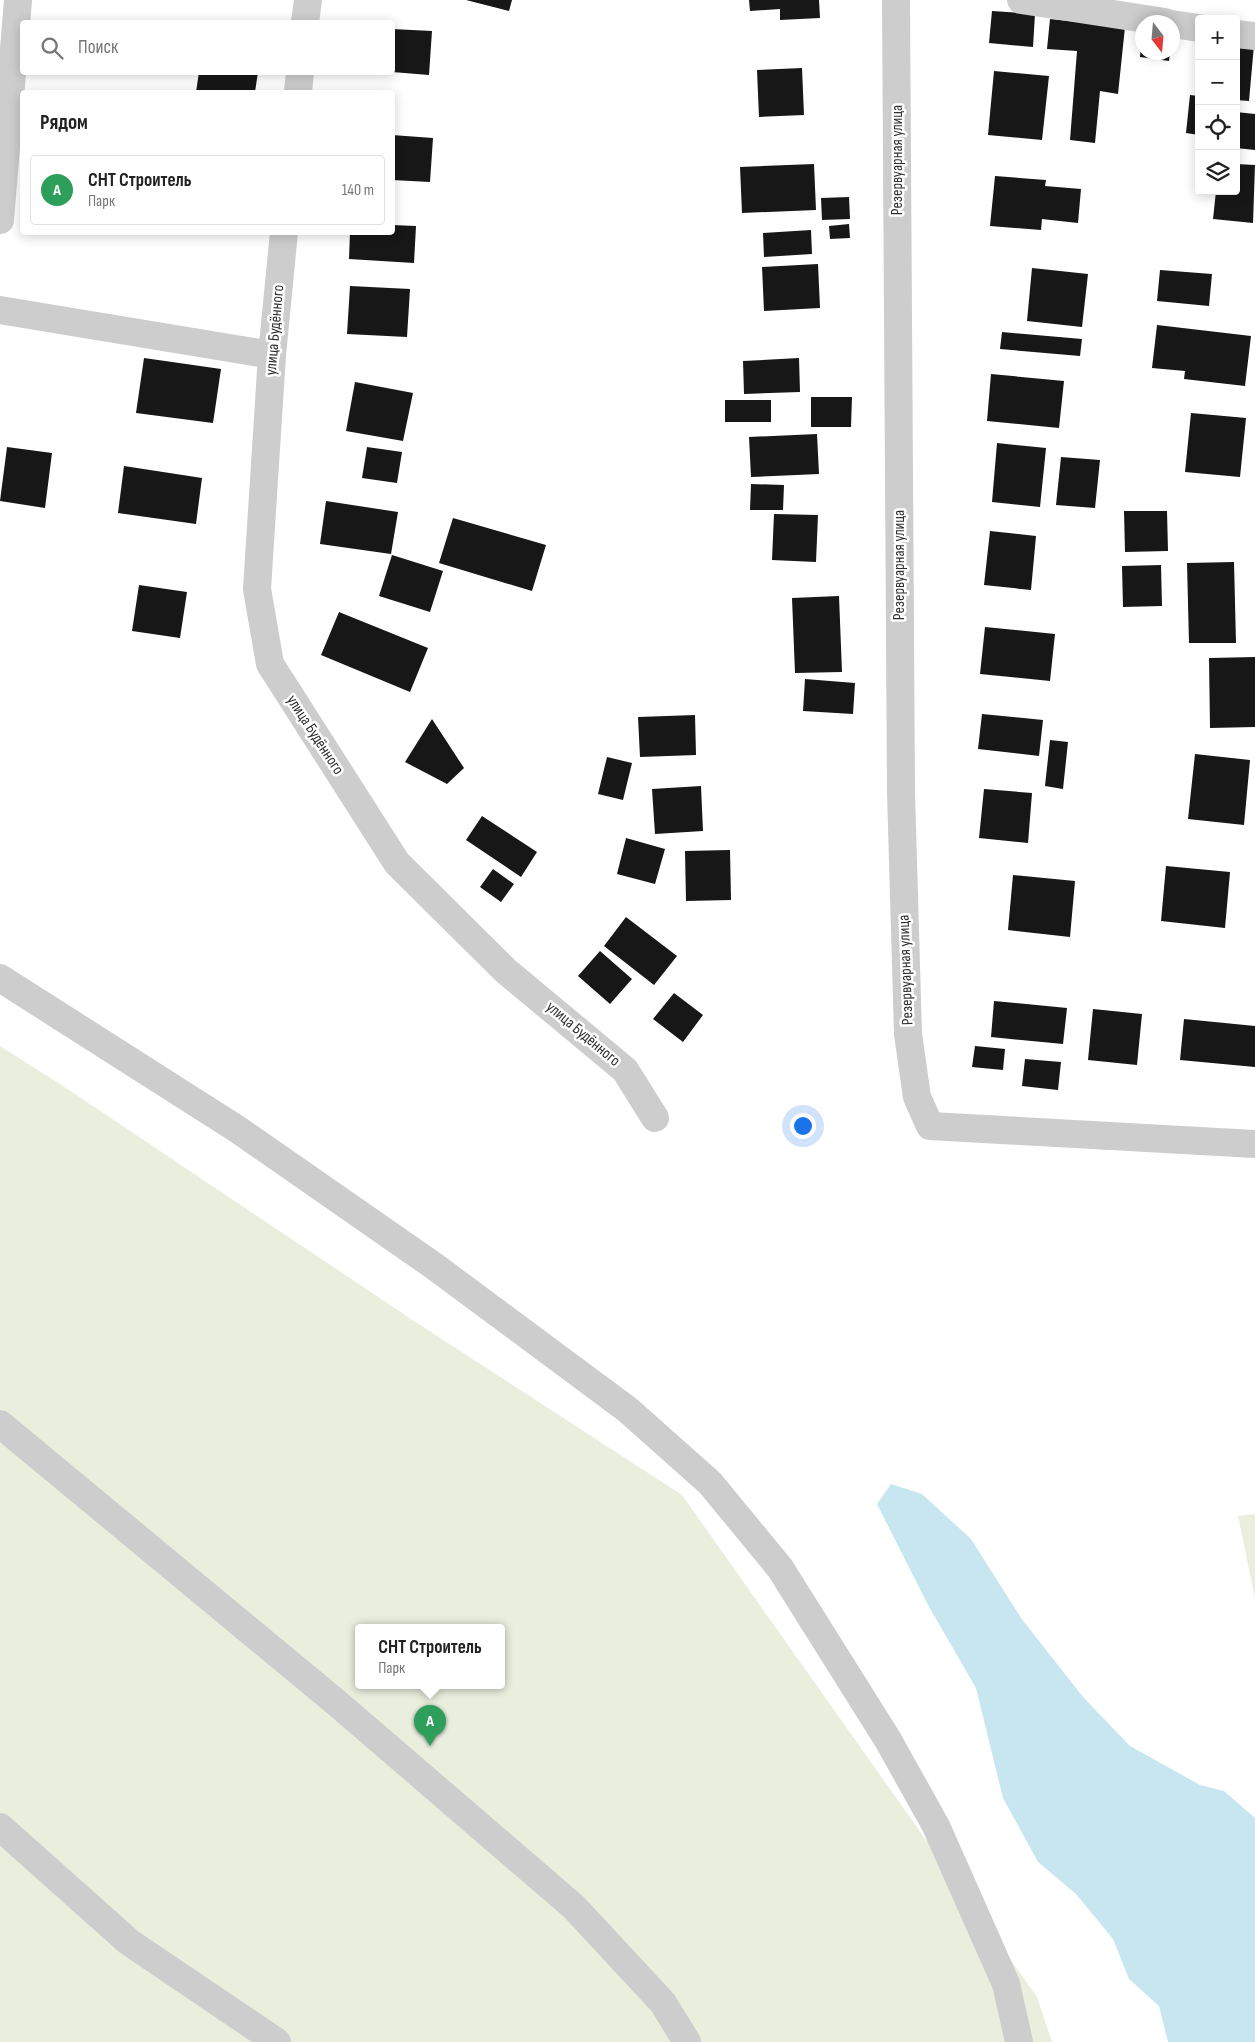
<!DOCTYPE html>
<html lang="ru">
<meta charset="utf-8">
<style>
body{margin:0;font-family:"Sofia Sans Condensed",sans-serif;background:#f2f2f2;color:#222}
.controls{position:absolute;right:15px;top:15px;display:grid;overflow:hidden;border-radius:5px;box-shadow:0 2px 12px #0003}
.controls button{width:45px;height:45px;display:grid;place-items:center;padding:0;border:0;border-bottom:1px solid #e0e0e0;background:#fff;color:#222;font:25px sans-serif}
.compass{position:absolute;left:1135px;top:15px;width:45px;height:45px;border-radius:50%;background:#fff;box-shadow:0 2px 12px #0003;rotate:164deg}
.you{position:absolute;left:802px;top:1125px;width:18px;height:18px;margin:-12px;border:4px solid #fff;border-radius:50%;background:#1a73e8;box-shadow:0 0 0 8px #1a73e833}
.badge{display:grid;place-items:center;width:32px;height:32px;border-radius:50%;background:#f52353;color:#fff;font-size:16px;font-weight:700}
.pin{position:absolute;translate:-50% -41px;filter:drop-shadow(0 1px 2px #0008)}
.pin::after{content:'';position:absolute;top:26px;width:18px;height:15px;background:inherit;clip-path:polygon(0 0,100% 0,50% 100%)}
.popup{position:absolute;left:355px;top:1624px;width:150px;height:65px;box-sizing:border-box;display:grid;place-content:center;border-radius:5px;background:#fff;filter:drop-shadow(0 1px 4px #0005);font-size:16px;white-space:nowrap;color:#767676}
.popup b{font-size:19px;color:#222}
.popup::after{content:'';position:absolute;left:50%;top:100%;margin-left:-10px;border:10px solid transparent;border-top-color:#fff}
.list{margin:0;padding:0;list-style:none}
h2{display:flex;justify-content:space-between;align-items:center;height:65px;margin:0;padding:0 20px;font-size:21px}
h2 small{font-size:16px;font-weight:400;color:#767676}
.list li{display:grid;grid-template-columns:32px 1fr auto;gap:15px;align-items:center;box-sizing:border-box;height:70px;margin:0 10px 10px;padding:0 10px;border:1px solid #e0e0e0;border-radius:5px}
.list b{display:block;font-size:19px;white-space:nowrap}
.list p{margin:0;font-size:16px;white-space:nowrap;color:#767676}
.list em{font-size:16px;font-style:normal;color:#767676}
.icon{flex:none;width:28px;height:28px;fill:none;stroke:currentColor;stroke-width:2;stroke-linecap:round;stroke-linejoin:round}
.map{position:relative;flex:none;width:1255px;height:2042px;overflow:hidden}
.search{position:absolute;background:#fff;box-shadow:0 2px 12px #0003;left:20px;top:20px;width:375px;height:55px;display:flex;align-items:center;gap:12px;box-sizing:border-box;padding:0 18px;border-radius:5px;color:#767676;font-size:19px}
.panel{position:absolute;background:#fff;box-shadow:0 2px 12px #0003;left:20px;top:90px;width:375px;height:145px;border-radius:5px}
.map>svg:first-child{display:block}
.green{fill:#e9eedd;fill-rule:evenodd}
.water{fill:#c7e6ef}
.building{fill:#171717}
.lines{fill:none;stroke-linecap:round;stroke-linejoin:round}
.street{stroke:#cdcdcd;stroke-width:28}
.labels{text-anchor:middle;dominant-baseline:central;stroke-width:5;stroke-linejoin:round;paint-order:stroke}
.street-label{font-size:16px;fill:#303030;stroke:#fff}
</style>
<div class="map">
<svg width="1255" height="2042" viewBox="0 0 1255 2042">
<rect width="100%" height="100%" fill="#fff"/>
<path class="green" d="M0,1046L66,1088L411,1319L682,1495L1037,1997L1052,2042H0ZM359,1627H501V1685H359Z
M1255,1514V1598L1238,1516Z"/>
<path class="water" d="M891,1484L922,1494L971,1539L1021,1618L1083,1697L1130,1746L1200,1785L1224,1791L1255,1818V2042H1168L1159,2006L1129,1979L1113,1939L1076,1894L1038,1862L1003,1798L976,1688L928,1605L877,1504Z"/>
<path class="building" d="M466,0H512L509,11Z
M749,0H819L820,18L780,20V9L750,11Z
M992,11L1035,14L1033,47L989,43Z
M1050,19L1125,27L1118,94L1100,91L1095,143L1070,140L1077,51L1047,49Z
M392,29L432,31L429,75L392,72Z
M1141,41L1142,42V52H1170L1169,61L1140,57Z
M1236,44L1254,45L1249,101L1236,100Z
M802,68L804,115L759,117L757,70Z
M994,71L1049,76L1042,140L988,135Z
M199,72H258L255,92H196Z
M1190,95L1199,96V135L1186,133Z
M1236,112L1255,114V150L1236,148Z
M392,135L433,138L430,182L392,180Z
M814,164L816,210L742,213L740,167Z
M1236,164L1255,165L1253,223L1213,219L1216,191H1236Z
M995,176L1046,180L1045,186L1081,189L1078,223L1042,219L1041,230L990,226Z
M849,197L850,219L822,220L821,198Z
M849,224L850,238L830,239L829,226Z
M392,225L416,226L414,263L349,259L350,232H392Z
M811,230L812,254L764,257L763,233Z
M818,264L820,308L764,311L762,267Z
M1032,268L1088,274L1082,327L1027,321Z
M1160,270L1212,274L1209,306L1157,301Z
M350,286L410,289L407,337L347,334Z
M1157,325L1251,336L1245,386L1184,379L1185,371L1152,368Z
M1002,332L1082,339L1080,356L1000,349Z
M144,358L221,369L213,423L136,413Z
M799,358L800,392L744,394L743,361Z
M991,374L1064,381L1059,428L987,421Z
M355,382L413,393L403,441L346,431Z
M811,397H852L851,427H811Z
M725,400H771V422H725Z
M1191,413L1246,418L1240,477L1185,472Z
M817,434L819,474L751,477L749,437Z
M997,443L1046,448L1040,507L992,502Z
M7,447L52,453L45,508L0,501Z
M367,447L402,452L397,483L362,478Z
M1061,457L1100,460L1095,508L1056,505Z
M124,466L202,478L196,524L118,513Z
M751,484L784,485L783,510H750Z
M326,501L398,512L391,554L320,544Z
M1124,511H1167L1168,551L1125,552Z
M774,514L818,515L816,562L772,560Z
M453,518L546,545L532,591L439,563Z
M990,531L1036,536L1031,590L984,585Z
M392,555L443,571L430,612L379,596Z
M1234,562L1236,643H1189L1187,563Z
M1161,565L1162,606L1123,607L1122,566Z
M139,585L187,592L180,638L132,631Z
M839,596L842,672L795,673L792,598Z
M339,612L428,648L410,692L321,655Z
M985,627L1055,634L1050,681L980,674Z
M1255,657V727L1210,728L1209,658Z
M805,679L855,683L853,714L803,711Z
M982,714L1043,720L1039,756L978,749Z
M695,715L696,755L640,757L638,717Z
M432,719L464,768L447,784L405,762Z
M1050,740L1068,742L1063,789L1045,786Z
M1195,754L1250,760L1244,825L1188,819Z
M607,757L632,763L623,800L598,794Z
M701,786L703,831L655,834L652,789Z
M984,789L1032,793L1028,843L979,838Z
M482,816L537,852L521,877L466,840Z
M626,838L665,849L655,884L617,874Z
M730,850L731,900L686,901L685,851Z
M1166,866L1230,872L1225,928L1161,921Z
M493,869L514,884L501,902L480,887Z
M1013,875L1075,881L1070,937L1008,930Z
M626,917L677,956L654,985L604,946Z
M600,951L632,979L610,1004L578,976Z
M674,993L703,1015L683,1042L653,1019Z
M994,1001L1067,1008L1063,1044L991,1037Z
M1093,1009L1142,1014L1137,1065L1088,1060Z
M1184,1019L1255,1026V1067L1180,1060Z
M975,1046L1005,1049L1003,1070L972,1067Z
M1025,1059L1061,1062L1058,1090L1022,1086Z"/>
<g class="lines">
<path class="street" d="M896,0L901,792L908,1034L917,1097L930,1126L1255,1144
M1021,0L1165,22
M305,22L308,0
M1172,24L1199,28
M1236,34L1255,36
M298,92L300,72
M0,220L18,0
M284,232L272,355L257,589L270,664L397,863L506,971L625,1070L655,1118
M0,310L272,355
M0,978L237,1129L434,1266L628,1410L710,1483L780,1568L888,1740L936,1826L1006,1984L1019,2042
M0,1424L338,1704L574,1907L663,2003L687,2042
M0,1827L129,1942L277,2042"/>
</g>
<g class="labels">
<g class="street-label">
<text transform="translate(897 160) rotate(-90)">Резервуарная улица</text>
<text transform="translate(275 330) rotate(-85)">улица Будённого</text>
<text transform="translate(899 565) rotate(-90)">Резервуарная улица</text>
<text transform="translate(315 735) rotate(57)">улица Будённого</text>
<text transform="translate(906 970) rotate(-92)">Резервуарная улица</text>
<text transform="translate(583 1034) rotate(40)">улица Будённого</text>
</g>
</g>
</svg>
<div class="controls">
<button>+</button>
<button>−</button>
<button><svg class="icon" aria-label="locate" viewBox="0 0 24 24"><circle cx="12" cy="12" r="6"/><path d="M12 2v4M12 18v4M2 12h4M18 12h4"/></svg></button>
<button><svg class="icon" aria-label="layers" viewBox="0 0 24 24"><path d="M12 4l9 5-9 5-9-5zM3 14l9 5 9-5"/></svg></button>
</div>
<svg class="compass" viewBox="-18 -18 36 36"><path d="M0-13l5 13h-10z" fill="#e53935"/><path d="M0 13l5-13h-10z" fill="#767676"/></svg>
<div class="you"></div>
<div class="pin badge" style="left:430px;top:1746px;background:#2e9e5b">A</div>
<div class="popup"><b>СНТ Строитель</b>Парк</div>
<div class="search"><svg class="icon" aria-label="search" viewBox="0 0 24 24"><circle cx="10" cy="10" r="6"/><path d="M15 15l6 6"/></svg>Поиск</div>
<section class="panel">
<h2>Рядом<small></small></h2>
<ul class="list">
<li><span class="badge" style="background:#2e9e5b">A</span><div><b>СНТ Строитель</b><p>Парк</p></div><em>140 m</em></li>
</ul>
</section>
</div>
